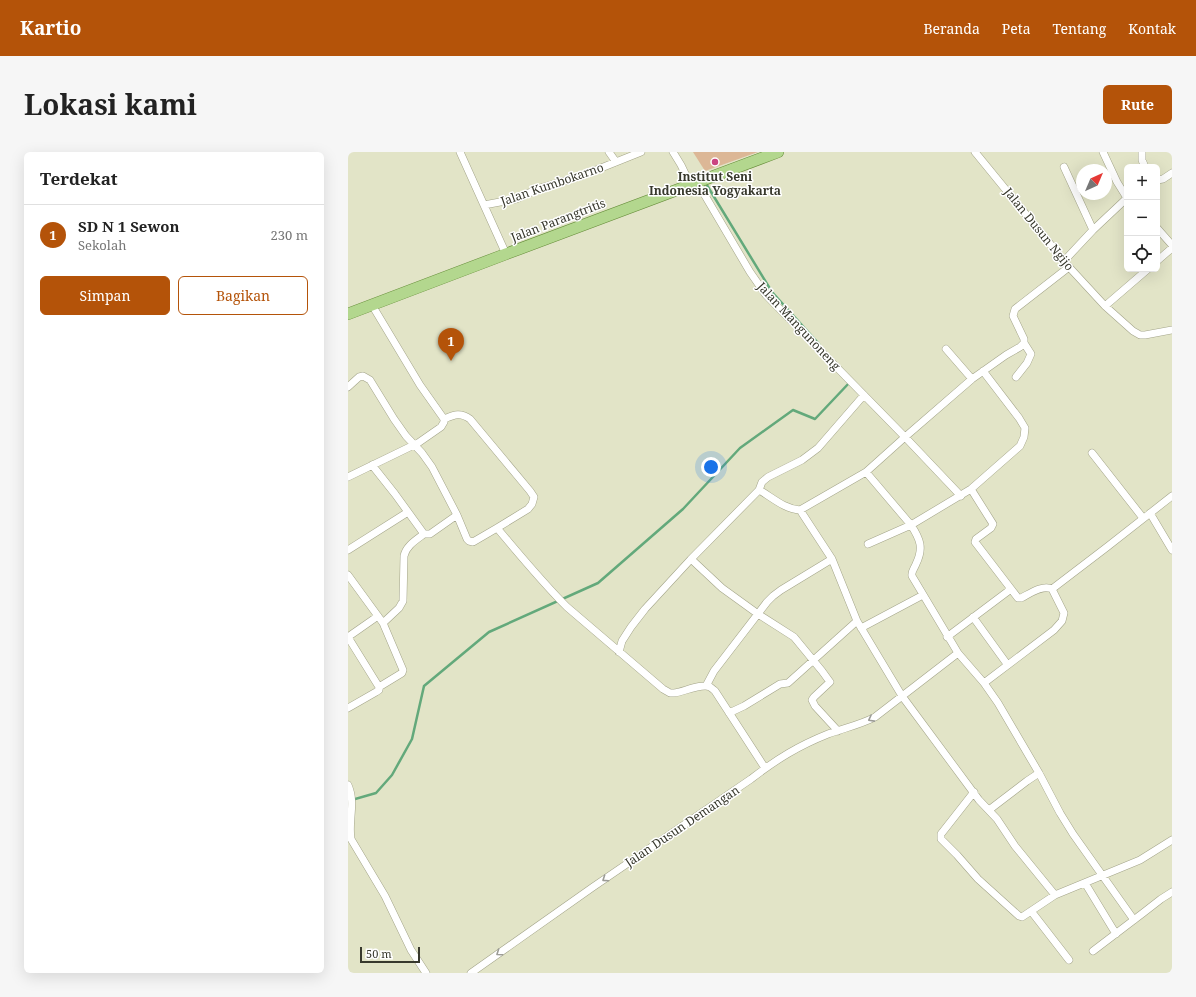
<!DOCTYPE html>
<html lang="id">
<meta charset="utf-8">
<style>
body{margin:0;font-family:"Noto Serif",serif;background:#f6f6f6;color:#222}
.controls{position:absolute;right:12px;top:12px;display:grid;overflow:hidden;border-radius:6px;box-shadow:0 4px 16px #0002}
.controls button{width:36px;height:36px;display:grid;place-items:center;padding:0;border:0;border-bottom:1px solid #e0e0e0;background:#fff;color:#222;font:20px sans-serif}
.compass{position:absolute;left:728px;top:12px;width:36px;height:36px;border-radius:50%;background:#fff;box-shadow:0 4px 16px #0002;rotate:44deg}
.scale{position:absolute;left:12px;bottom:10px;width:60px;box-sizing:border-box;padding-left:4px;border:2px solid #38392d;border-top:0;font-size:11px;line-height:14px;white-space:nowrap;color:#38392d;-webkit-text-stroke:3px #fff;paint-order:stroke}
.you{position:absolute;left:363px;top:315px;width:14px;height:14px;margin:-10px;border:3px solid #fff;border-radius:50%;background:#1a73e8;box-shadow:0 0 0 6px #1a73e833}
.badge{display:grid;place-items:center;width:26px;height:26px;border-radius:50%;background:#b45309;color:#fff;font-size:13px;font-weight:700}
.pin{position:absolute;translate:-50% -33px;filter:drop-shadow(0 1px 2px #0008)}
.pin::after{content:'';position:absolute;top:21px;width:14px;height:12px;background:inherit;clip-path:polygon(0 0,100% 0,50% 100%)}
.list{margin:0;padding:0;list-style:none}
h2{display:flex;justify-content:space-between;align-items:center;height:52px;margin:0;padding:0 16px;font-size:17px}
h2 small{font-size:13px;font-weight:400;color:#767676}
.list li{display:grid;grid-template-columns:26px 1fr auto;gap:12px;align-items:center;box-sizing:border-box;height:60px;padding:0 16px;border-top:1px solid #e0e0e0}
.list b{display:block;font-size:15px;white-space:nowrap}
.list p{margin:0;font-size:13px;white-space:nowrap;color:#767676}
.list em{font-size:13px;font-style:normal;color:#767676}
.actions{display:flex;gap:8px;padding:12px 16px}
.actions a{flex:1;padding:9px 0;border:1px solid #b45309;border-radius:6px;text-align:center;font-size:14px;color:#b45309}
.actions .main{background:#b45309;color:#fff}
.icon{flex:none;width:22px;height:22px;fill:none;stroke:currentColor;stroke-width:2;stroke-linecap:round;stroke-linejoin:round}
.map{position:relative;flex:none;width:824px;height:821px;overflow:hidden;border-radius:6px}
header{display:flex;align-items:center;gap:24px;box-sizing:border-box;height:56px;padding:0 20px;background:#b45309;color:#fff}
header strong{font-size:19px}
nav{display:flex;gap:22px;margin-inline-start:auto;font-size:14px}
.intro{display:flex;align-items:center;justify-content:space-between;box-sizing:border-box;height:96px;padding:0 24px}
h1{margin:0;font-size:28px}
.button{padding:10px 18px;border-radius:6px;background:#b45309;color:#fff;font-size:14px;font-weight:700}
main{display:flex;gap:24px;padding:0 24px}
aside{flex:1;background:#fff;border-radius:6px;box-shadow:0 4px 16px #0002}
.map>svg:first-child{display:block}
.green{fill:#dcb796}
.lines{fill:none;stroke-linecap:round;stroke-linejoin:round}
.stream{stroke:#63a97b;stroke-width:2.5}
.minor-casing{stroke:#a3a489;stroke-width:8}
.primary-casing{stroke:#678e3b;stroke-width:12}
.minor{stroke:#fff;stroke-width:7}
.primary{stroke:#b3d78e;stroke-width:11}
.oneway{stroke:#9c9c96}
.poi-dot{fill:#cb4381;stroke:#fff;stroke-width:1.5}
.labels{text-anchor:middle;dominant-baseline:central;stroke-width:3;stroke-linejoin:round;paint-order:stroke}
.poi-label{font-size:12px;font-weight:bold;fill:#38392d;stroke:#fff}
.street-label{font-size:12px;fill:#38392d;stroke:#fff}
</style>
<header>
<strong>Kartio</strong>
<nav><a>Beranda</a><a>Peta</a><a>Tentang</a><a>Kontak</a></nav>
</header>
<div class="intro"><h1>Lokasi kami</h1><a class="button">Rute</a></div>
<main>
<aside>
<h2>Terdekat<small></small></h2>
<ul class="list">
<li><span class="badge">1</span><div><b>SD N 1 Sewon</b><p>Sekolah</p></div><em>230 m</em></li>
</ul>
<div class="actions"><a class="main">Simpan</a><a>Bagikan</a></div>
</aside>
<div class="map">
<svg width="824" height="821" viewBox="0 0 824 821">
<rect width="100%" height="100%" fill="#e2e4c7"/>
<path class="green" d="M345,0H410L357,19Z"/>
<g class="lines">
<path class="stream" d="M357,30L424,140L471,192
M0,649L28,641L44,623L64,587L76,534L141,480L250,431L335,357L392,296L445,258L467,267L502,230"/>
<defs>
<path id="minor" d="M112,0L158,102
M261,0L268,10
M325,0L333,13L342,32
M627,0L721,115L757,154L785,179L792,183H797L824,178
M755,0L769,30L779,46
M794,0V8L797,15
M716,15L745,78
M809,28L815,27L824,21
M349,30L402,120L418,143L557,285L613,344
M136,53L168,47L192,36L233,24L293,0
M809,76L824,93
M716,109L745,78L779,46
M809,109L824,96
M757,154L800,117
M598,197L624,227
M668,225L679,211L683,202L676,191
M0,235L11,225L15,224L22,228L46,267L58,284L74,301L84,315L109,363L119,387L121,389L125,390L149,376L180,357L184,352L186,345L182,339L122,267C112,260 106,263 96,267
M744,301L795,366
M24,313L47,342L76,382H82L109,363
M518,320L563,373C572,387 576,396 568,412C566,417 563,420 564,424L610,501L636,531L650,551L691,621L712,661L725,682L786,768
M0,325L70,291L93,275L96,270V267L72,233L24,153
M623,337L645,372L643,376L628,387L627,390L670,446H673C681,442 695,432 704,437
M411,338L413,339C426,347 437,357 452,358L518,320L557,285L624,227L658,203L672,195L676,191V187L665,164L667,157L721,115
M452,358L484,407L509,469L554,544L631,648L649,667L667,694L707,743
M802,361L824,398
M149,376C172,403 194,430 219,455L315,537L322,541H326C335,540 354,531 362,535C362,535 366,538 367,539L417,616
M520,392L563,373L623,337L672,294L676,285L677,276L671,266L635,219
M0,398L60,360
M343,407L374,436L410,462L446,485L474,519L482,530L466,545L464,548L467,554L490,579
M0,423L35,471L55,518L54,521L31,535
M625,465L659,512
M35,471L51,456L55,449L56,404C58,394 68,388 76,382
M513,476L575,443
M0,485L30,464
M599,485L663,437
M271,500L274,489L283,475L297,457L343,407L411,338L414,330L420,325L454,308L470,296L516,243
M636,531L706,478L714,469L716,461L704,437L759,395L824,344
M358,534L366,519L419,450L425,444L433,438L484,407
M0,556L28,540L31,538V535L0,485
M381,561L396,554L432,532L440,531L509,469
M0,633C8,651 0,668 3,687L37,744L63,798L78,821
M626,640L593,682V687L609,703L630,727L671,764L674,765L707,743L792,708L824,688
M641,658L679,629L691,621
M737,731L768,782
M683,759L721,808
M745,799L795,761L813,747L824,740
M123,821L245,735L403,627C429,607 450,594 480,582C496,576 512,573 527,565L610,501"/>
<path id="primary" d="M0,162L158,102L430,0"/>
</defs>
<use href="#minor" class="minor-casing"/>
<use href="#primary" class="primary-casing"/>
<use href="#minor" class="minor"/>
<use href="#primary" class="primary"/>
</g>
<defs><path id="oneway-chevron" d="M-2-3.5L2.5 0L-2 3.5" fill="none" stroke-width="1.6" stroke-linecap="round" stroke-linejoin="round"/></defs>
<g class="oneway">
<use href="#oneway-chevron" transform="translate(523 567) rotate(152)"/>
<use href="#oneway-chevron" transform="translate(257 727) rotate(146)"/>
<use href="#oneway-chevron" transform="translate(151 801) rotate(145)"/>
</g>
<circle class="poi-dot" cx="367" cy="10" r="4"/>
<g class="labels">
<g class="poi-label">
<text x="367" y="24">Institut Seni<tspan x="367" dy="14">Indonesia Yogyakarta</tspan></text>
</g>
<g class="street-label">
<text transform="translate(204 32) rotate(-19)">Jalan Kumbokarno</text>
<text transform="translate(210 68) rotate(-21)">Jalan Parangtritis</text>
<text transform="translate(691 77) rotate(51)">Jalan Dusun Ngijo</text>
<text transform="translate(451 174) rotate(47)">Jalan Mangunoneng</text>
<text transform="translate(334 674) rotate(-34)">Jalan Dusun Demangan</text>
</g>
</g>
</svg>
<div class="controls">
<button>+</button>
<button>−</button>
<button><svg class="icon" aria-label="locate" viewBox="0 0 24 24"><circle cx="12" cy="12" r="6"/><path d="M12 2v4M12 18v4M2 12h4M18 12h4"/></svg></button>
</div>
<svg class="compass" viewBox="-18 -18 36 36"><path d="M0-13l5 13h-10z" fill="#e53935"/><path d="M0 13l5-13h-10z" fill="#767676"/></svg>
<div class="scale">50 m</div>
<div class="you"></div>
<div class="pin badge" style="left:103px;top:209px">1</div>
</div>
</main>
